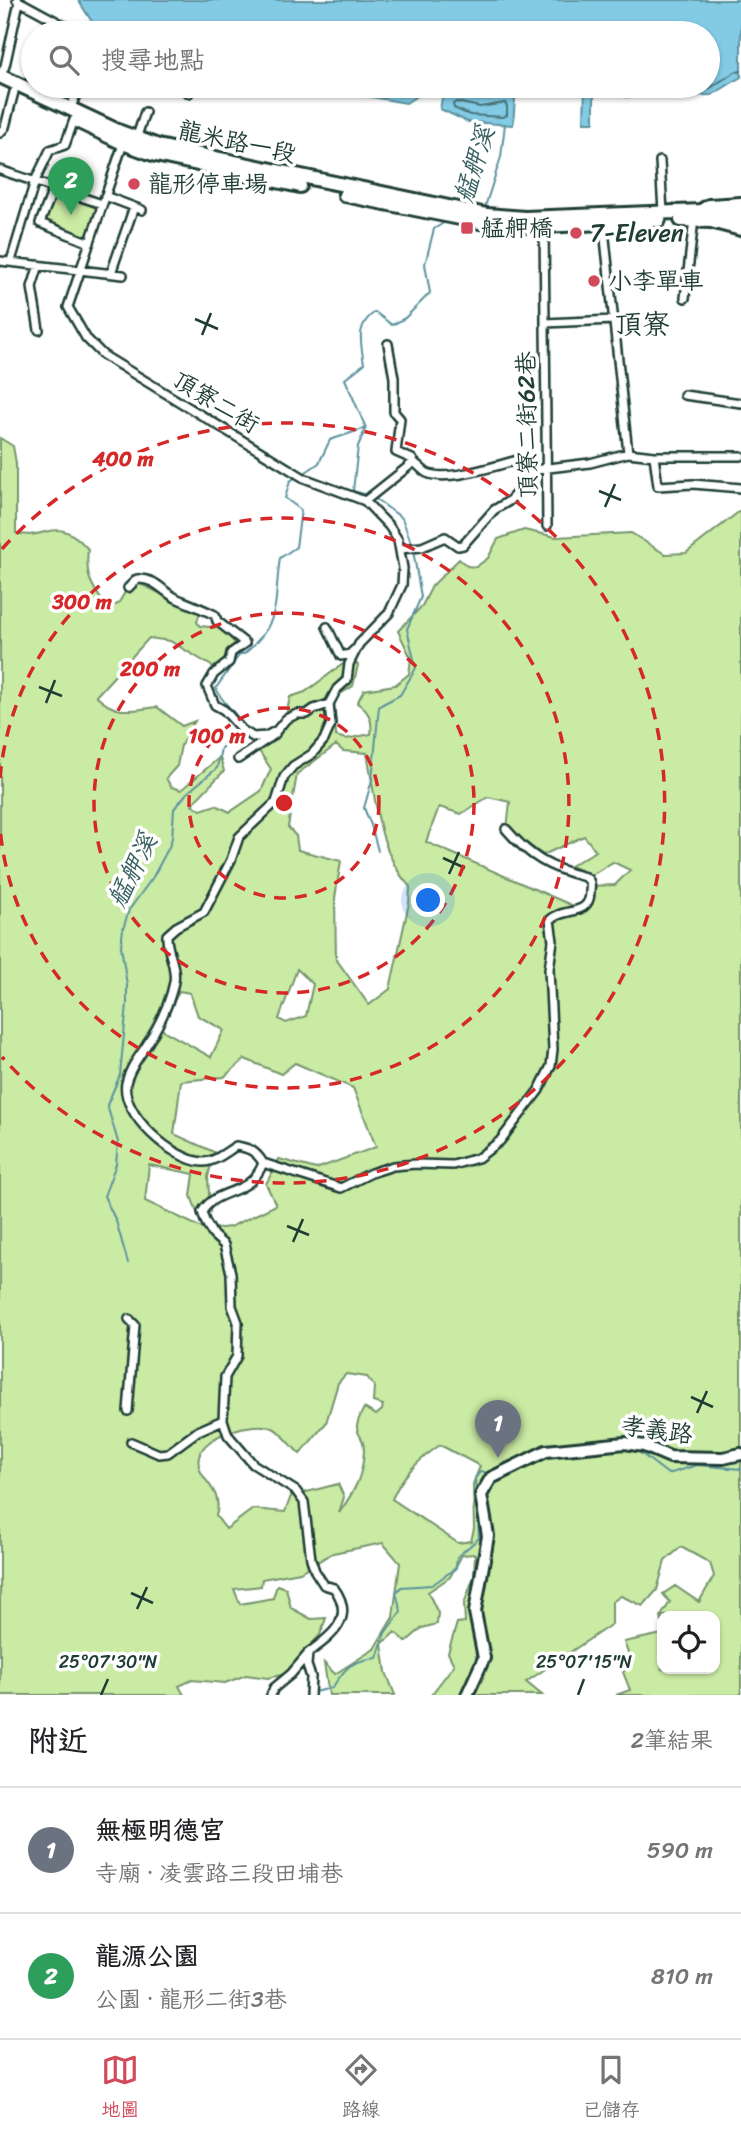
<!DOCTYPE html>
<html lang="zh-TW">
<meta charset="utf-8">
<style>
body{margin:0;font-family:Sriracha,"LXGW WenKai TC",sans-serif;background:#f2f2f2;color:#202124}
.controls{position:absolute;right:21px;bottom:21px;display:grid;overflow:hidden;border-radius:14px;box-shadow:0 2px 5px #0004}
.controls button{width:63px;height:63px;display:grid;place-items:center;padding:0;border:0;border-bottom:2px solid #e0e0e0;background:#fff;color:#202124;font:35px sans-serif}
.you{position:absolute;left:429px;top:901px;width:24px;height:24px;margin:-18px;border:5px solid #fff;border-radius:50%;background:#1a73e8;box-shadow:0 0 0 10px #1a73e833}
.badge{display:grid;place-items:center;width:46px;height:46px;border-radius:50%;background:#d1495b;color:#fff;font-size:23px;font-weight:700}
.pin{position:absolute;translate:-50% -58px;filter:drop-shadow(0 2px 4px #0008)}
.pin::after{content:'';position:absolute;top:37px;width:24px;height:21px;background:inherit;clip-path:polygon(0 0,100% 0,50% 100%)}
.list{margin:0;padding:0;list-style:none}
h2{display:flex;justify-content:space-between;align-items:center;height:91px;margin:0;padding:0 28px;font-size:30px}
h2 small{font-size:23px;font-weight:400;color:#757577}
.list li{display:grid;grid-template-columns:46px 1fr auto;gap:21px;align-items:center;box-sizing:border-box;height:126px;padding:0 28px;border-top:2px solid #e0e0e0}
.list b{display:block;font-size:26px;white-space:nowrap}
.list p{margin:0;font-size:23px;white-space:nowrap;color:#757577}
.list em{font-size:23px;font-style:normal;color:#757577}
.icon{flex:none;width:38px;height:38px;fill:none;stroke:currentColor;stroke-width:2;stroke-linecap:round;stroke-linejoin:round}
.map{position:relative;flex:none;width:741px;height:1695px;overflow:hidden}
.search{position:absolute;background:#fff;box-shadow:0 2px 5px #0004;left:21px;right:21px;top:21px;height:77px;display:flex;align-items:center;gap:18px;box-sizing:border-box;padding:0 24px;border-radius:38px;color:#757577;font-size:26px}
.sheet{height:343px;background:#fff}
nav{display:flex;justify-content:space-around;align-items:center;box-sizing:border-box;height:98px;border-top:2px solid #e0e0e0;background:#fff;font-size:19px;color:#757577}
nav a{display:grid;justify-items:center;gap:4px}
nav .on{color:#d1495b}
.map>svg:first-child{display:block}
.green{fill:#caeba4;stroke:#74946c;stroke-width:2;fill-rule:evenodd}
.water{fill:#83cae4;stroke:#5b929e;stroke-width:2}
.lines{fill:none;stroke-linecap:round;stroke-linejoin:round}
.shore{stroke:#47757a;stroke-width:2}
.stream{stroke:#5b929e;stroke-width:2}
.street-casing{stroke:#1f3d34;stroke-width:12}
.secondary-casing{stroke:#1f3d34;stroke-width:16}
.primary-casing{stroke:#1f3d34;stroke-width:18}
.street{stroke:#fff;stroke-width:7}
.secondary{stroke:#fff;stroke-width:10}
.primary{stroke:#fff;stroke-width:12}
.ticks{fill:none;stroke:#1f3d34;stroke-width:2.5}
.ring{fill:none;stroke:#d62828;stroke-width:3.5;stroke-dasharray:12 9}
.poi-dot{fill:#d1495b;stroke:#fff;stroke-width:2.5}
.labels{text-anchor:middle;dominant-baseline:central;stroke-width:7;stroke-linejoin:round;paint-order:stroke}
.street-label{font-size:24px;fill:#1f3d34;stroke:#fff}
.poi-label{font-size:24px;fill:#1f3d34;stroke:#fff;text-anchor:start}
.water-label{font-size:26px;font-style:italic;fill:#386060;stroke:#fff}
.quarter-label{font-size:28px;fill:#1f3d34;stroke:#fff}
.ticks-label{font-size:18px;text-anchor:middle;fill:#1f3d34;stroke:#fff;stroke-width:7;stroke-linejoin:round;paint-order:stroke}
.centre{fill:#d62828;stroke:#fff;stroke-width:3.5}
.ring-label{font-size:21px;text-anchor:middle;font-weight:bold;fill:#d62828;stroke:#fff;stroke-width:7;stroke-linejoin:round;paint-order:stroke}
</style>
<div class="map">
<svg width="741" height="1695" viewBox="0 0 741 1695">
<rect width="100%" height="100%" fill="#fff"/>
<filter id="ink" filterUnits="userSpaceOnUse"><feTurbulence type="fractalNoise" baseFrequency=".0143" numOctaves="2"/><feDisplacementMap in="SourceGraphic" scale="14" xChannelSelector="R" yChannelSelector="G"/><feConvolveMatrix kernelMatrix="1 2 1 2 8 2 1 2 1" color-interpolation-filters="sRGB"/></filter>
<g filter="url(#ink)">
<path class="green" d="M53,193L98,208L87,237L44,221Z
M0,438L13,446L16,463V533C46,542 56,512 88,549C85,577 91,585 107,608L118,604L131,582H136L200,612L197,622L200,626L221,628L236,644V650L215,668L170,641L149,638L96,696C116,716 131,710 157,707L182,726L195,721L181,745L177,766L166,778L171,787L181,790L220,757L224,771L192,804L201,810L216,805L230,812L261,791L271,769L259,751L284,725L290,697L305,692L351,658L358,665L353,686L334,698L336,736L346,739L371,734C373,720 369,711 357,703L364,690L395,685L409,674L411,658L398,631L422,606L432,586L459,559L467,566L476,567L488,558L498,539L524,530L556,537L631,533L665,554L686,553L741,510V1695H616L630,1690L623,1672L632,1664L624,1642L662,1634V1669H715V1616H662V1623L661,1616L670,1602L663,1594L675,1586L699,1602L714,1576L710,1563L681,1547L665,1561L657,1590L643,1606L621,1596L612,1602V1624L526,1682L542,1695H431L454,1665L448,1653L457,1623L465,1622L464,1604L474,1576L475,1554L462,1555L450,1577L428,1592L438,1613L437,1624L422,1628L406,1642L395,1632L382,1644L386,1672L395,1695H329L324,1663L335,1674L374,1649L393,1617L400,1563L383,1543L333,1553L300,1572L262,1579L261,1586L234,1589L240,1604L273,1598L277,1585L286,1588L291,1608L311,1619L326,1618L320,1635L308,1648V1659L296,1672L268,1678L246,1675L225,1683L192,1680L179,1686L184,1695H0ZM336,745L343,751L367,753C376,799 377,851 410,887L409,903L390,989L369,1005L336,959L335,898L341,861L298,850L296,836L288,827L297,774ZM488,797L510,802L507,829L543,855L584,836L596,851L570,866L592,875L613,862L630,870L615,885L588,886L585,911L426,842L439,807L461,814ZM297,969L313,984L306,1016L286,1023L279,1019ZM179,991L190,993L198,1016L224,1030L211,1057L161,1029ZM245,1059L281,1074L295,1063L353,1088L376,1147L316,1169L279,1159L266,1184L276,1205L230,1227L206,1230L145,1201L149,1165L194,1174L191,1196L198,1215L206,1218L210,1212L208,1177L214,1152L174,1134L181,1081L224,1077ZM346,1374L367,1377L374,1386L373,1402L383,1405L382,1410L376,1415L364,1408C348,1438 364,1429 364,1450C363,1477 354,1492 339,1513L344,1497L338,1484L291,1496L285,1512L253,1509L226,1529L216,1516C225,1486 194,1480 199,1457C203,1435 253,1420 273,1428C282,1432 292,1447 300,1454L326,1423L338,1383ZM440,1445L480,1466L473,1484L474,1529L471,1541L458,1543L392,1499C402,1475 420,1459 440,1445Z"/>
<path class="water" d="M78,0H741V77L712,95L626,97L625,86H708V33H104L98,31Z
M308,86H432L406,103Z
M498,86H516L513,125L468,122L440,109L443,93L480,100L501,97Z
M585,86H594V122H584Z"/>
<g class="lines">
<path class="shore" d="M348,86L404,96L420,86
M632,86L635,89L710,88L735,72L741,71
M456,102L480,107L505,103L507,106V115L503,117L470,115L454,108L453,104Z"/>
<path class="stream" d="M484,210L501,157L505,124
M365,430L358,446L353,491L368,495
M303,474L319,463L330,440L366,428L345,379L364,364C361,342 355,326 375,312L392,325L405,318L430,293L425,264L434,229L445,222
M373,497L402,518L412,545
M241,724C236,710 221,703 216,688L240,654H244C283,621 273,604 280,558L296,547L301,510L285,498L290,481L298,476
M378,851L371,825L364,808L372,780L379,706L400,695L416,668L407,629L421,597L413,550
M128,1263L116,1221L104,1196L116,1164L118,1142L107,1105L120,1075L127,1004V985L121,946L123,929L129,910L153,877L169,847L172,838L174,809L187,793L217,768L221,748L239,733
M638,1451L668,1474L697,1465L741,1469
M501,1478L514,1475L546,1457L629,1449
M476,1494L475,1478L481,1471L489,1474
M314,1692L332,1688C346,1667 350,1661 377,1658L385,1633L401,1611L396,1593L401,1587L432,1585L456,1568L457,1557L479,1538L477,1503"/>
<defs>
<path id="street" d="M17,0L78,33
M0,77L5,66L19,2
M176,86L189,93
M70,109L80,86
M0,133L5,127L14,92
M136,139L145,112
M124,141L68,307L86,338L103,355L304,478L365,501L389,526L398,540L403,568L402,585L389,613L359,644L349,664L347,680L337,689L329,704L331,724L324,740L312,754L293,766L284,777L276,802L239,837L231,860L204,912L176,927L167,935C166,951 177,965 174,982C170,1003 158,1027 146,1046C139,1057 129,1069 126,1083C120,1114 174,1161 203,1162C215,1162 226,1152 236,1146C249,1148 256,1151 263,1163C250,1198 217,1186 202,1212L205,1221L213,1235L224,1245L231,1273L232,1306L238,1322L237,1356L225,1377L223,1420L228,1435L253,1464L296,1491L304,1502L311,1559L315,1571L324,1585L334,1588C356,1618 332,1636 308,1653L307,1665L311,1677L310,1695
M660,161L663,212
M0,170L102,204
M54,187L40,223L90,243
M105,196L142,210
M603,220L628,453
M544,226L545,323L614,320
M0,261L123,275
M11,261L35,181L50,150L65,145L74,120
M111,273L134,207
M685,298L694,219
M545,323L547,526
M39,330L32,287L39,265
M388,344L394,378V412L400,419L396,452L412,459L414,462
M684,395L741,403
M654,456L658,486L693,484L741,488
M365,501L414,462C418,465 423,471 427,473C446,482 496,466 517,460L532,470L590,463L628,453L654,456H741
M400,549L422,547L445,537L458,546L463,545L494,510L509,501L524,485L532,470
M128,588L137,579C157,578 163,593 178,599C190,604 203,609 215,615L217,621L245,643L231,653L229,662L214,674L207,686L215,705L224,710L242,730L253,737L266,736L277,730L286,719L297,714H307L314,709L329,704
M327,627L341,656L350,654L354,650
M238,759L275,734
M263,1163L341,1188L371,1173L393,1166L416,1164L453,1165L478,1158L500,1141L539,1090L551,1066L553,1049L549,969L553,941L550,920C563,907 590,917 590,892C591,884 591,881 585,877C549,868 530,857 506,829
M128,1411L135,1325L129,1319
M131,1442L159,1454L168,1453L198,1431L223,1420
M271,1695L274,1688L291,1674L308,1654"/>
<path id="secondary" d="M709,211L741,212
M717,220L741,219
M467,1695L484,1658L475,1612L488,1536L481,1495L491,1478L546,1451L625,1443L644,1446L670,1457L723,1458L741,1454"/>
<path id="primary" d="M0,76L120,132L158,146L487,215L525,218L701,211L709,206L741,204
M79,122L123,143L156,155L300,186
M345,195L500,226H544L659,220
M681,220L711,221L741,229"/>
</defs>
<use href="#street" class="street-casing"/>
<use href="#secondary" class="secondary-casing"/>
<use href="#primary" class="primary-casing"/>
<use href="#street" class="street"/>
<use href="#secondary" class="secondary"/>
<use href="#primary" class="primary"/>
</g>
</g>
<path class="ticks" d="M195,319L218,329M202,335L211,313M599,491L621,500M605,507L615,484M39,687L62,696M46,703L55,680M443,858L465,868M449,874L459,852M287,1226L309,1235M293,1242L303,1219M691,1397L713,1407M697,1413L707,1391M131,1593L153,1603M137,1609L147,1587M101,1695L108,1679M578,1695L584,1679"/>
<g class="ring">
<circle cx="284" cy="803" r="95"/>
<circle cx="284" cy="803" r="190"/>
<path d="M0 778A285 285 0 1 1 0 828"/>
<path d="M2 549A380 380 0 1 1 2 1057"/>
</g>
<g class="poi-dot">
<circle cx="134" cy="184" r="7"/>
<rect x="460" y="221" width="14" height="14" rx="3.5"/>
<circle cx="576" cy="233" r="7"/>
<circle cx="594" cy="281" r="7"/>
</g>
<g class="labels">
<g class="street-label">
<text transform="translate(237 142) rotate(12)">龍米路一段</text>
<text transform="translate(216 402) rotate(31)">頂寮二街</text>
<text transform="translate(527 425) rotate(-91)">頂寮二街62巷</text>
<text transform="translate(657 1430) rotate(8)">孝義路</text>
</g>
<g class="poi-label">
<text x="148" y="184">龍形停車場</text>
<text x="481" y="228">艋舺橋</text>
<text x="590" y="233">7-Eleven</text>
<text x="608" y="281">小李單車</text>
</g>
<g class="water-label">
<text transform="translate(474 164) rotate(-73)">艋舺溪</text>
<text transform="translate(132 870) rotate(-64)">艋舺溪</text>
</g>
<g class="quarter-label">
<text x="642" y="324">頂寮</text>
</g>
</g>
<g class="ticks-label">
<text x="108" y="1668">25°07'30"N</text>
<text x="584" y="1668">25°07'15"N</text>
</g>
<circle cx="284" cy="803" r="10" class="centre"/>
<g class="ring-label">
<text x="123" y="466">400 m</text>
<text x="82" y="609">300 m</text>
<text x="150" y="676">200 m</text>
<text x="217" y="743">100 m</text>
</g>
</svg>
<div class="controls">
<button><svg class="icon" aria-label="locate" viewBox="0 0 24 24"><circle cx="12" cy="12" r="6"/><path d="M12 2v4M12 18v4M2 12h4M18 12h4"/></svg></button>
</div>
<div class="you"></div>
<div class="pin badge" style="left:498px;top:1458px;background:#6b7280">1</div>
<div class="pin badge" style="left:71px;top:215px;background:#2e9e5b">2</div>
<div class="search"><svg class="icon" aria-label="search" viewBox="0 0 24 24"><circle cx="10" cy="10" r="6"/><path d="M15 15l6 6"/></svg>搜尋地點</div>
</div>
<section class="sheet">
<h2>附近<small>2筆結果</small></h2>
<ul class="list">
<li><span class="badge" style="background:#6b7280">1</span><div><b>無極明德宮</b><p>寺廟 · 凌雲路三段田埔巷</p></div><em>590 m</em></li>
<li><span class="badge" style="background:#2e9e5b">2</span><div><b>龍源公園</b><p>公園 · 龍形二街3巷</p></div><em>810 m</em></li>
</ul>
</section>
<nav>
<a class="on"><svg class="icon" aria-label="map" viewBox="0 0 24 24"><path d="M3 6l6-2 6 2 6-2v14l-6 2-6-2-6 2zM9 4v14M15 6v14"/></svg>地圖</a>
<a><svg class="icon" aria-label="directions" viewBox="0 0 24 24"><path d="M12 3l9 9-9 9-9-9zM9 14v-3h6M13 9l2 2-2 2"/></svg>路線</a>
<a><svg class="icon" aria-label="saved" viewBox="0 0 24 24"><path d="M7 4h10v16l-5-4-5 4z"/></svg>已儲存</a>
</nav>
